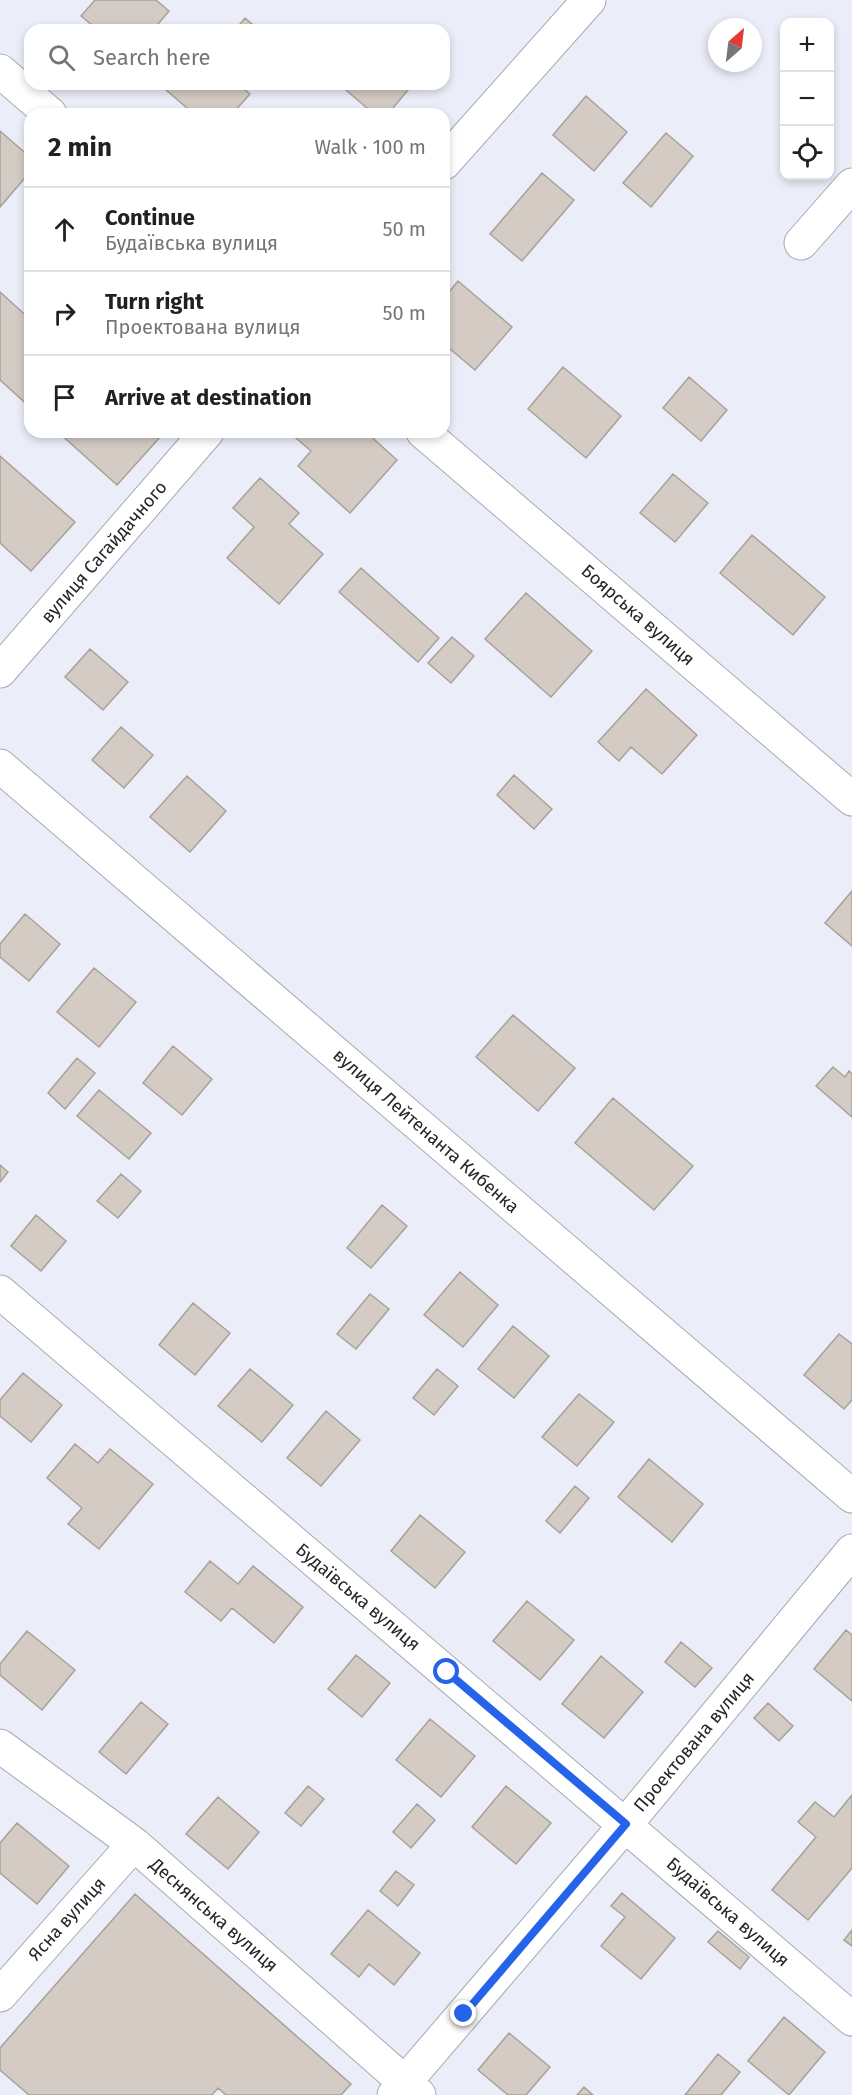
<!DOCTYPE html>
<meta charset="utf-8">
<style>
body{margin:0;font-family:"Fira Sans",sans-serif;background:#f6f6f6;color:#202124}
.controls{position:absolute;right:18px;top:18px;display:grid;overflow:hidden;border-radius:12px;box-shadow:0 3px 9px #0003}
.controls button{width:54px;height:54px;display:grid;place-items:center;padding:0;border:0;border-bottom:2px solid #e0e0e0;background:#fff;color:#202124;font:30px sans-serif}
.compass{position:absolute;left:708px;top:18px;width:54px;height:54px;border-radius:50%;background:#fff;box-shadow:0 3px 9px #0003;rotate:28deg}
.stop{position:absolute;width:18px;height:18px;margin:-14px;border:4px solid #2563eb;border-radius:50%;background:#fff}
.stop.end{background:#2563eb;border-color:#fff;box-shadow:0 2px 6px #0008}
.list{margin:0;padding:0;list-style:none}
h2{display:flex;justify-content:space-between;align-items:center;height:78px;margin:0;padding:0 24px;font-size:26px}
h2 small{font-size:20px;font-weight:400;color:#757577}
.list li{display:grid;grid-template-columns:39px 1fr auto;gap:18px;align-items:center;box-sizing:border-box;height:84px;padding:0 24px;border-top:2px solid #e0e0e0}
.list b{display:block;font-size:22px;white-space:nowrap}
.list p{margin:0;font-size:20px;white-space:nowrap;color:#757577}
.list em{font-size:20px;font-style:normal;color:#757577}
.icon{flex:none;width:33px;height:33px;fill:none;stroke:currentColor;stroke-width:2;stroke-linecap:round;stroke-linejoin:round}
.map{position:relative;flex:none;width:852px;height:2095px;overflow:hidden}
.search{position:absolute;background:#fff;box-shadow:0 3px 9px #0003;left:24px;top:24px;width:426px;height:66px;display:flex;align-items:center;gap:15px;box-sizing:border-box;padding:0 21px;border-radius:18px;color:#757577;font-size:22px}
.panel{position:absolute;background:#fff;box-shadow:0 3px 9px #0003;left:24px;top:108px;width:426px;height:330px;border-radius:18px}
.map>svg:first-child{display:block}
.building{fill:#d3cbc4;stroke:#a8a19a;stroke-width:1.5}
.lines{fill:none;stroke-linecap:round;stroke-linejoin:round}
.minor-casing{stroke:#a7aab2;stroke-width:35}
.minor{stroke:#fff;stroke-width:33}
.route{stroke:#2563eb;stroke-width:8}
.labels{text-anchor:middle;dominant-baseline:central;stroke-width:4.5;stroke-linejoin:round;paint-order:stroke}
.street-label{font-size:18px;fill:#25262a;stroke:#fff}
</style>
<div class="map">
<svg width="852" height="2095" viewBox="0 0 852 2095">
<rect width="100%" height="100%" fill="#ebeef8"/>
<path class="building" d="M95,0H156L169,11L153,30H98L81,16Z
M245,18L259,30H235Z
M171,84H238L250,94L232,114H194L166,90Z
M339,84H413L388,114H374Z
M586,96L627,132L594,171L553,135Z
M0,131L30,157V172L0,207Z
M666,133L693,156L651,207L623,183Z
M542,173L574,200L522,261L490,234Z
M458,281L512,327L475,370L444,344V298Z
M0,292L30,319V407L0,380Z
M563,367L621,416L586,458L528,409Z
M689,377L727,410L701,441L663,408Z
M58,432H156L161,436L117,485Z
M302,432H366L397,460L350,513L298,466L311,451L296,438Z
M0,456L75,522L31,571L0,543Z
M673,474L708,503L675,542L640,513Z
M260,478L299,513L289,524L323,554L279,604L227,558L254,527L233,508Z
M752,535L825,597L793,635L720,573Z
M361,568L439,638L418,662L339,592Z
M526,593L592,651L551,697L485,639Z
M452,637L474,656L451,683L428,663Z
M90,649L128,682L103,710L65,677Z
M646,689L697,735L662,774L631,747L619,761L598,742Z
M121,727L153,755L124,788L92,760Z
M514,775L552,809L534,829L497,795Z
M187,776L226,811L190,852L150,817Z
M852,891V946L825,923Z
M25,914L60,944L29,981L0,957V944Z
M94,968L136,1002L99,1047L57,1012Z
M513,1015L575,1068L538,1111L476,1057Z
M173,1046L212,1079L182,1115L143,1083Z
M77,1058L95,1073L65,1109L48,1093Z
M833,1067L845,1077L849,1071L852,1074V1117L816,1086Z
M99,1090L151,1133L129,1159L77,1116Z
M613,1098L693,1166L654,1210L575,1143Z
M0,1165L8,1172L0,1182Z
M121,1174L141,1191L118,1218L97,1201Z
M382,1205L407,1226L371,1268L347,1248Z
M36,1215L66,1241L41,1271L11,1246Z
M460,1272L498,1305L463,1347L424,1315Z
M370,1294L389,1309L356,1349L337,1334Z
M193,1303L230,1333L195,1375L159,1345Z
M513,1326L549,1356L514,1398L478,1369Z
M839,1334L852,1344V1400L844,1409L804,1375Z
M250,1369L293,1405L262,1442L218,1406Z
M437,1369L458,1386L434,1415L413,1398Z
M23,1373L62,1405L31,1442L0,1416V1400Z
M579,1394L614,1422L577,1466L542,1437Z
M326,1411L360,1440L321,1486L287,1458Z
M75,1444L98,1463L110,1449L153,1484L99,1549L68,1524L82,1508L47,1478Z
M649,1459L703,1504L672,1542L618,1497Z
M575,1486L589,1498L560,1533L546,1521Z
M420,1515L465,1552L435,1588L391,1551Z
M210,1561L238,1584L253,1566L303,1607L274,1643L232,1608L221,1621L185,1592Z
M527,1601L574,1640L540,1680L493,1641Z
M846,1630L852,1635V1701L814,1669Z
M27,1631L75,1670L42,1710L0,1675V1664Z
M681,1642L712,1668L695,1687L665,1662Z
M356,1655L390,1683L362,1717L328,1689Z
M601,1656L643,1692L604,1738L562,1704Z
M141,1702L168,1724L126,1774L99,1752Z
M768,1703L793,1726L779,1741L754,1718Z
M430,1719L475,1756L441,1797L396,1760Z
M308,1786L324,1799L301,1826L285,1813Z
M506,1786L551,1823L516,1864L472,1827Z
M852,1795V1868L808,1920L772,1890L816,1837L798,1822L815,1802L834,1817Z
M218,1797L259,1832L228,1869L186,1834Z
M417,1804L435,1820L411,1848L393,1832Z
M17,1823L69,1866L37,1904L0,1873V1843Z
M396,1871L414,1885L398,1906L380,1891Z
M622,1893L675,1938L641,1979L601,1946L625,1917L611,1906Z
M135,1894L351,2084L341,2095H226L218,2088L212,2095H29L0,2070V2048Z
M368,1910L420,1953L394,1985L369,1964L359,1977L331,1954Z
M852,1930V1946L844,1940Z
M718,1931L749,1957L740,1969L708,1942Z
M784,2017L825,2052L789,2095L748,2061Z
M509,2033L550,2067L526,2095H508L478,2070Z
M718,2054L740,2072L721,2095H685Z
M584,2087L593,2095H577Z"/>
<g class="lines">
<defs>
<path id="minor" d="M0,71L50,114
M444,163L589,0
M801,243L852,185
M423,432L852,799
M0,671L207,432
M0,766L852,1496
M0,1292L852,2019
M0,1746L134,1844L419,2095
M0,1995L134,1844
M394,2095L626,1824L852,1551"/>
</defs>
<use href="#minor" class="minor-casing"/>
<use href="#minor" class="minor"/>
</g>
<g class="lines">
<path class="route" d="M447,1672L626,1824L464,2014"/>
</g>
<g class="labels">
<g class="street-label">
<text transform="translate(104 552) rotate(-49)">вулиця Сагайдачного</text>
<text transform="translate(638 615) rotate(41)">Боярська вулиця</text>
<text transform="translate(426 1131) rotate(41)">вулиця Лейтенанта Кибенка</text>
<text transform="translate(358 1597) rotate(40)">Будаївська вулиця</text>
<text transform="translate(694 1742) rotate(-50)">Проектована вулиця</text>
<text transform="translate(728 1912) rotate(41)">Будаївська вулиця</text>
<text transform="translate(214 1915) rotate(41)">Деснянська вулиця</text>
<text transform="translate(67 1919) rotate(-48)">Ясна вулиця</text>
</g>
</g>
</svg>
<div class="controls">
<button>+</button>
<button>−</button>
<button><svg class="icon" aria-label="locate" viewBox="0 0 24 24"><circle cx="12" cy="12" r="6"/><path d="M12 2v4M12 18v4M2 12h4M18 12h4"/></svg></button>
</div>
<svg class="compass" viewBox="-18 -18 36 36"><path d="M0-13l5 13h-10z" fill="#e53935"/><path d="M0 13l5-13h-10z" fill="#757577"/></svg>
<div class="stop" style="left:447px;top:1672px"></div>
<div class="stop end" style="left:464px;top:2014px"></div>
<div class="search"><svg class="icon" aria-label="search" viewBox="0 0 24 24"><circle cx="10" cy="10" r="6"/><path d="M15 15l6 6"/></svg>Search here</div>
<section class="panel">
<h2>2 min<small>Walk · 100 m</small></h2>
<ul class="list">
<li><svg class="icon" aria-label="ahead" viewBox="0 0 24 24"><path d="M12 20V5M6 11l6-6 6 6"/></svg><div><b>Continue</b><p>Будаївська вулиця</p></div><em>50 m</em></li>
<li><svg class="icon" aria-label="right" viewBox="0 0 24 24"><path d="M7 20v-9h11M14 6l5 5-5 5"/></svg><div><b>Turn right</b><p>Проектована вулиця</p></div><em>50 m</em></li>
<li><svg class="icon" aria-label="arrive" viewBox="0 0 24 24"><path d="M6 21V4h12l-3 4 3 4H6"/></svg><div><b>Arrive at destination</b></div></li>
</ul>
</section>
</div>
